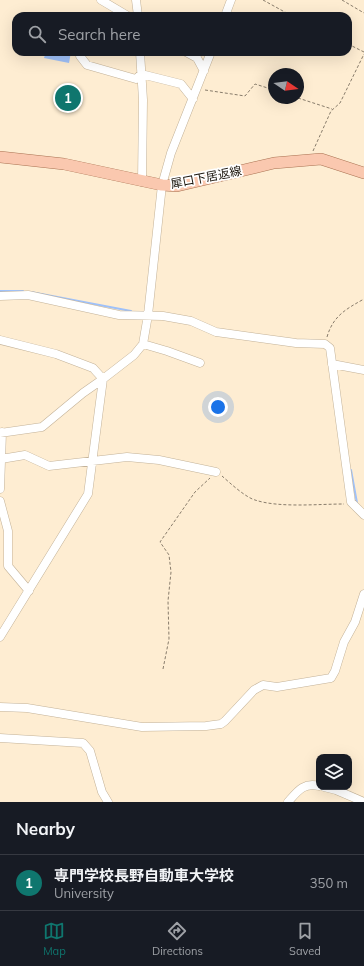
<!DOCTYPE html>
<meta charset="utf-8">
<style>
body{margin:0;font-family:Mulish,"Noto Sans JP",sans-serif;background:#242831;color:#f1f3f6}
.controls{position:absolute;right:12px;bottom:12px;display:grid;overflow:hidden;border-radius:8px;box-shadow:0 4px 16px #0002}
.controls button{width:36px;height:36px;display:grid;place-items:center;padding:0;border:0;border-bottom:1px solid #363941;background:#171b24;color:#f1f3f6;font:20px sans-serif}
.compass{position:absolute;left:268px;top:68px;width:36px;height:36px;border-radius:50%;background:#171b24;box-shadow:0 4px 16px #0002;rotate:103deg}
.you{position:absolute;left:218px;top:407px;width:14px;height:14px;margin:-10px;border:3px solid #fff;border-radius:50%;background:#1a73e8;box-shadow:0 0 0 6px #1a73e833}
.badge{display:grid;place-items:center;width:26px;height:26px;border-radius:50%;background:#0f766e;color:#fff;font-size:13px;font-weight:700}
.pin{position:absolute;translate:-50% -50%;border:2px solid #fff;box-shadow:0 1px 4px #0006}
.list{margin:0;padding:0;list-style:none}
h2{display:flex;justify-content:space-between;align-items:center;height:52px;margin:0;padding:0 16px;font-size:17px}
h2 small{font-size:13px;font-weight:400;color:#9ea1a6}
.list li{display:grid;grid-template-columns:26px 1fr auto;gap:12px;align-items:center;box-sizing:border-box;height:56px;padding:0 16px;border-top:1px solid #363941}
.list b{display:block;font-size:15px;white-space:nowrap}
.list p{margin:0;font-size:13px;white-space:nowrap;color:#9ea1a6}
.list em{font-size:13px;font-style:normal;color:#9ea1a6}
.icon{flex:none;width:22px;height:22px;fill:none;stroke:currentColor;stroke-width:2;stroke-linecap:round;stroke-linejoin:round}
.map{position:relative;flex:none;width:364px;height:802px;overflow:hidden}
.search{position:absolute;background:#171b24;box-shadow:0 4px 16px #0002;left:12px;right:12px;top:12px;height:44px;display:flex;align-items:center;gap:10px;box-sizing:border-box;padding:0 14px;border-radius:12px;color:#9ea1a6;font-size:15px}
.sheet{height:108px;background:#171b24}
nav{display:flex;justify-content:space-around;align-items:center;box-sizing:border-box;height:56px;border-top:1px solid #363941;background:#171b24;font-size:11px;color:#9ea1a6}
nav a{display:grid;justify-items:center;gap:2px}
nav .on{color:#0f766e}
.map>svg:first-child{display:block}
.water{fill:#9fc1f9}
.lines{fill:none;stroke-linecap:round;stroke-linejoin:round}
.stream{stroke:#9fc1f9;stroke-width:2}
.minor-casing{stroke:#c3b298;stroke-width:9}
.major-casing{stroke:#a97252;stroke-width:12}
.path{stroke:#887c6b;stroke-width:1;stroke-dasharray:3 2;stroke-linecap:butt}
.minor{stroke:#fff;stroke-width:8}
.major{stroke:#fac8af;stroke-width:11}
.labels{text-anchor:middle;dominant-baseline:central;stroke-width:3.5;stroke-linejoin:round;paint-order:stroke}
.street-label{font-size:12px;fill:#1a140b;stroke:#fff}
</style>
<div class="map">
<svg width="364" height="802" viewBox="0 0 364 802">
<rect width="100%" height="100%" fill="#feedd2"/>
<path class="water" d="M46,52H71L69,63L44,58Z"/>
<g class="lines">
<path class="stream" d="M0,291H23
M31,292L131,311
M351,470L357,503"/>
<defs>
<path id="minor" d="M101,0L128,16
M136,0L138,16
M225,16L231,0
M80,52V56L87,65L136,79L141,74L181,84L193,99
M140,52L143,100L142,182
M186,52L197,58L204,71
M0,296L28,295L119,315L163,316L191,321L216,332L296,343L325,344L330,348L351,502L364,515
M0,340L56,354L93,368L103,379L83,393L42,427L0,433
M143,344L167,351L200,363
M332,364L364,370
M1,459L25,455L49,466L127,457L159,460L216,472
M0,489L2,432
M0,501L8,531V566L29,591
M0,637L88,494L103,379L134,355L143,344L148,315L162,185L171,153L211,52
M0,707L27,708L142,727L206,726L221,724L225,721L254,690L263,685L277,687L331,678L335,671L344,642L355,622L364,594
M0,738L83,743L90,751L102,792L108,802
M324,787L336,790L364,802
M288,802C297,792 303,782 319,786"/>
<path id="major" d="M0,157L64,164L162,185L177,186L274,163L321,159L364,173"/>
</defs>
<use href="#minor" class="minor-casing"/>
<use href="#major" class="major-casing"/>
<path class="path" d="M263,0L292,16
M342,0L364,13
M348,44L364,52
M205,90L245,96L255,84L274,90
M298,98L332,109
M313,151L331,111L340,103L364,54
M327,337C333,316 346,309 364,299
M222,476C230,483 245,497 255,500C279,508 318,504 344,504
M163,669L169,639L168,601L171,572L169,555L160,542L195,492L210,478"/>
<use href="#minor" class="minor"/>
<use href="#major" class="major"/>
</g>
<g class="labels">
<g class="street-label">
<text transform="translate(206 177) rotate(-11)">犀口下居返線</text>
</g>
</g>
</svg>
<div class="controls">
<button><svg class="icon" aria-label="layers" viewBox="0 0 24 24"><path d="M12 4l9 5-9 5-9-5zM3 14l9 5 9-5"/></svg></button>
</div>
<svg class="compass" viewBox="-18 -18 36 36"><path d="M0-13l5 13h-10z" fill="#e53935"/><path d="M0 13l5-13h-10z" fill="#9ea1a6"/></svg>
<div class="you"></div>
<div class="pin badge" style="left:68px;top:98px">1</div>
<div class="search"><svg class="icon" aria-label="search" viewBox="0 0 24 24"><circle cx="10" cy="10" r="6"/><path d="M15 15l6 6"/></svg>Search here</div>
</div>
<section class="sheet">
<h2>Nearby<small></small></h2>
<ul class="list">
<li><span class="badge">1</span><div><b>専門学校長野自動車大学校</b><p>University</p></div><em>350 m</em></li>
</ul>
</section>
<nav>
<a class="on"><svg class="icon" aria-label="map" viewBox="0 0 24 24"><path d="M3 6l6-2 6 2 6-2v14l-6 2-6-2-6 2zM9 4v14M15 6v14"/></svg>Map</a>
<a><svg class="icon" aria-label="directions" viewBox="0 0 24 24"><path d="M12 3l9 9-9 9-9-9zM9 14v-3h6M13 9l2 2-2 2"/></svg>Directions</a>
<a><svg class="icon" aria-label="saved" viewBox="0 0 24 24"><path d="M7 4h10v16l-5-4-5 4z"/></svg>Saved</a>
</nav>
